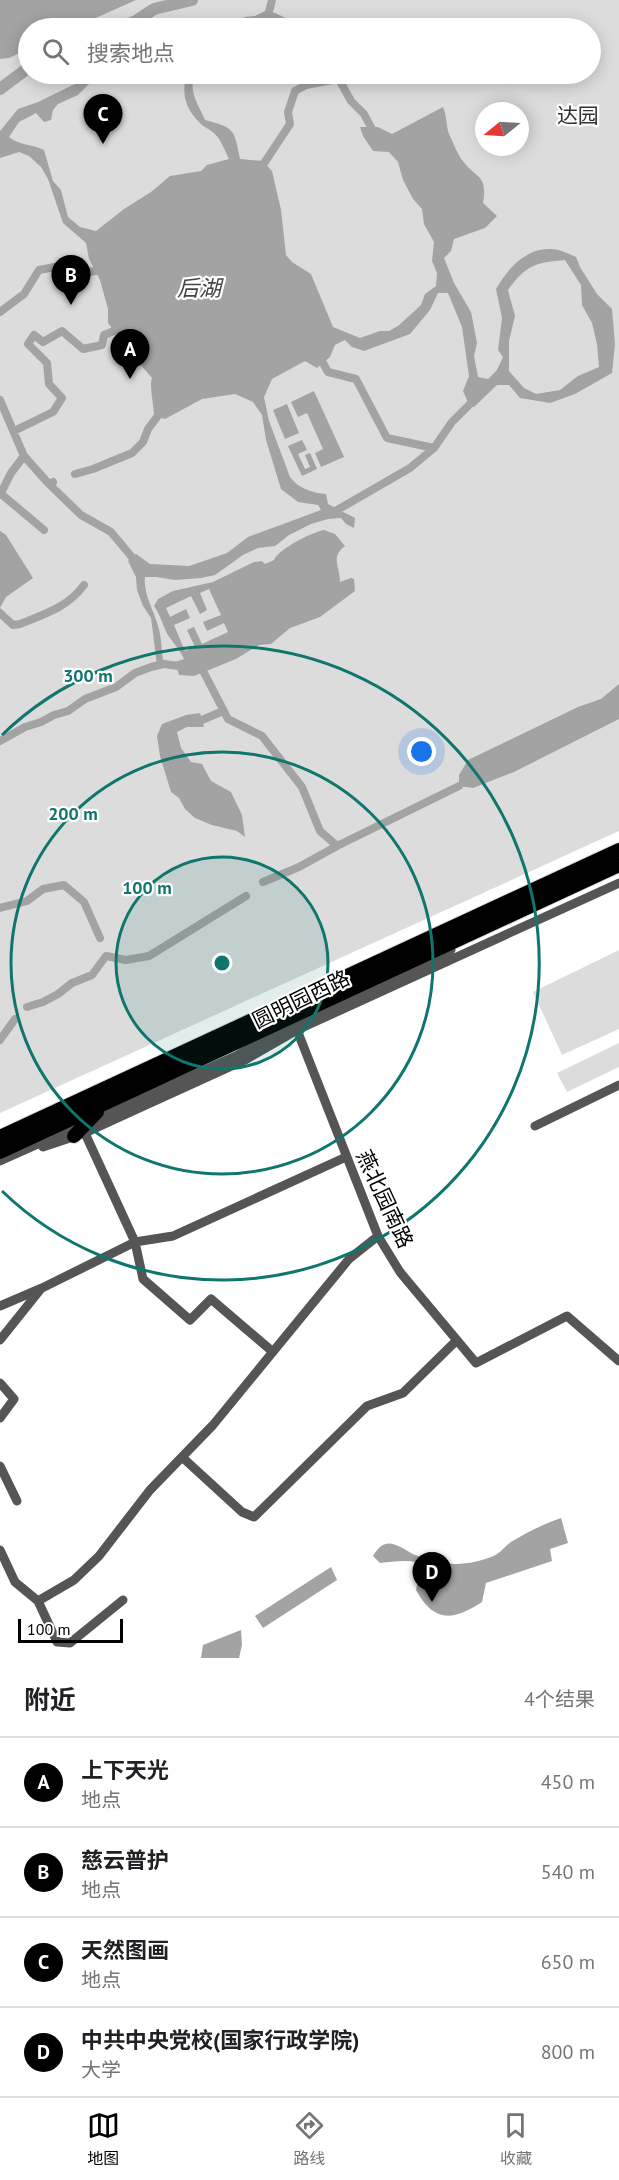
<!DOCTYPE html>
<html lang="zh">
<meta charset="utf-8">
<style>
body{margin:0;font-family:"PT Sans","Noto Sans SC",sans-serif;background:#f6f6f6;color:#202124}
.compass{position:absolute;left:475px;top:102px;width:54px;height:54px;border-radius:50%;background:#fff;box-shadow:0 3px 15px #0003;rotate:252deg}
.scale{position:absolute;left:18px;bottom:15px;width:105px;box-sizing:border-box;padding-left:6px;border:3px solid #000;border-top:0;font-size:16px;line-height:21px;white-space:nowrap;color:#000;-webkit-text-stroke:4px #fff;paint-order:stroke}
.you{position:absolute;left:422px;top:752px;width:21px;height:21px;margin:-15px;border:4px solid #fff;border-radius:50%;background:#1a73e8;box-shadow:0 0 0 9px #1a73e833}
.badge{display:grid;place-items:center;width:39px;height:39px;border-radius:50%;background:#000;color:#fff;font-size:20px;font-weight:700}
.pin{position:absolute;translate:-50% -50px;filter:drop-shadow(0 2px 3px #0008)}
.pin::after{content:'';position:absolute;top:32px;width:21px;height:18px;background:inherit;clip-path:polygon(0 0,100% 0,50% 100%)}
.list{margin:0;padding:0;list-style:none}
h2{display:flex;justify-content:space-between;align-items:center;height:78px;margin:0;padding:0 24px;font-size:26px}
h2 small{font-size:20px;font-weight:400;color:#757577}
.list li{display:grid;grid-template-columns:39px 1fr auto;gap:18px;align-items:center;box-sizing:border-box;height:90px;padding:0 24px;border-top:2px solid #e0e0e0}
.list b{display:block;font-size:22px;white-space:nowrap}
.list p{margin:0;font-size:20px;white-space:nowrap;color:#757577}
.list em{font-size:20px;font-style:normal;color:#757577}
.icon{flex:none;width:33px;height:33px;fill:none;stroke:currentColor;stroke-width:2;stroke-linecap:round;stroke-linejoin:round}
.map{position:relative;flex:none;width:619px;height:1658px;overflow:hidden}
.search{position:absolute;background:#fff;box-shadow:0 3px 15px #0003;left:18px;right:18px;top:18px;height:66px;display:flex;align-items:center;gap:15px;box-sizing:border-box;padding:0 21px;border-radius:33px;color:#757577;font-size:22px}
.sheet{height:438px;background:#fff}
nav{display:flex;justify-content:space-around;align-items:center;box-sizing:border-box;height:84px;border-top:2px solid #e0e0e0;background:#fff;font-size:16px;color:#757577}
nav a{display:grid;justify-items:center;gap:3px}
nav .on{color:#000}
.map>svg:first-child{display:block}
.green{fill:#dcdcdc;fill-rule:evenodd}
.water{fill:#a3a3a3;fill-rule:evenodd}
.lines{fill:none;stroke-linecap:round;stroke-linejoin:round}
.canal{stroke:#a3a3a3;stroke-width:8}
.river{stroke:#a3a3a3;stroke-width:12}
.highway-casing{stroke:#dbdbdb;stroke-width:16}
.minor{stroke:#555;stroke-width:9}
.highway{stroke:#000;stroke-width:14}
.ring{fill:none;stroke:#0f766e;stroke-width:3}
.labels{text-anchor:middle;dominant-baseline:central;stroke-width:4.5;stroke-linejoin:round;paint-order:stroke}
.park-label{font-size:21px;fill:#333;stroke:#fff}
.street-label{font-size:21px;fill:#000;stroke:#fff}
.water-label{font-size:22px;font-style:italic;fill:#444;stroke:#fff}
.centre{fill:#0f766e;stroke:#fff;stroke-width:3}
.ring-label{font-size:18px;text-anchor:middle;font-weight:bold;fill:#0f766e;stroke:#fff;stroke-width:4.5;stroke-linejoin:round;paint-order:stroke}
</style>
<div class="map">
<svg width="619" height="1658" viewBox="0 0 619 1658">
<rect width="100%" height="100%" fill="#fff"/>
<path class="green" d="M0,0H619V831L0,1113ZM28,28H590V74H28ZM484,111H520V147H484Z
M619,950V1029L562,1055L533,992Z
M619,1043V1067L567,1092L557,1073Z"/>
<path class="water" d="M0,0H136L73,28H28V49L9,58L0,59Z
M265,11L275,13L294,22L293,28H229L245,17L255,16Z
M85,74H107L93,80L78,95L58,104L53,110L51,120L44,122L36,113L19,122L9,137C18,145 31,144 44,150L53,181L61,190L68,217L80,227L96,231L124,209L151,192L170,176L201,171L207,165L229,159C225,151 221,140 215,134C210,129 203,127 199,122C185,108 181,92 187,74H196C187,91 198,103 205,120C235,128 234,129 240,159L263,161L272,171L281,210L286,255L292,262L311,274L333,327L360,338L380,331H389L398,326L421,305L425,294L436,286L437,273L432,261L434,242L424,224L422,209L413,199L403,180L398,162L389,152L373,151L363,136L360,127H378L392,134L443,107C447,116 446,125 449,134C453,142 457,153 462,160C476,179 488,174 483,203L497,216L485,228L454,239L451,251L444,258L454,283L471,312L477,343L474,356L478,377L488,379L497,370L503,357L498,350L502,318L496,289C508,269 524,249 550,249C558,248 569,254 576,257L580,267L597,294L612,309L615,344L612,373L575,394L550,403L520,398L509,385H497L474,407L469,405L463,391L469,376L462,327L448,293H438L430,310L410,334L364,351L352,347L345,340L335,345L330,357L317,368L305,361L272,379L264,397L269,421L290,477C298,488 312,493 326,494L328,504L355,518L354,528L346,524L341,518L328,519L311,524L289,535L275,546L258,548L243,555L215,575L201,578L175,580L156,577H145C143,594 154,610 158,626C162,638 161,651 164,664L157,665L151,618L143,606L137,590L136,577L128,561L136,554L150,564L189,566L227,553L248,537L321,510L318,505L298,502L281,489L266,440L262,415L253,402L235,394L202,399L165,419L154,416C154,405 149,386 152,378L128,350L108,323V309L100,280L89,259L86,243L63,223L48,179L41,167L29,156L19,152L0,158V131L18,109L38,102L79,82ZM565,260L581,285L582,305L592,323L597,344L599,367L578,376L560,390L536,394L524,388L509,371V341L515,316L508,290C525,266 536,262 565,260Z
M314,391L344,457L321,467L315,453L323,449L307,413L298,417L291,402Z
M287,404L299,433L285,439L273,410Z
M302,440L307,450L298,454L305,469L310,467L305,455L310,453L317,469L302,476L288,446Z
M324,530L335,534L345,546C330,557 340,566 340,582L351,578L354,579L355,591L320,617L290,628L271,644L259,645L236,659L194,676L179,675L175,662L184,659C180,650 175,645 170,638C163,629 162,617 154,606L158,599L173,591L213,582L254,562L262,561L265,564L274,560C277,550 312,532 324,530ZM209,589L221,615L203,622L207,631L224,623L228,632L202,644L194,627L187,630L195,647L185,651L174,625L190,618L186,609L170,617L166,608L191,596L200,614L207,610L200,593Z
M0,531L6,535L33,578L6,597L0,608L5,612L0,617Z
M619,684V719L514,772L473,788L459,786V775L468,760L578,707L601,699Z
M200,713L204,727H187L177,732L181,748L191,762L202,764L211,781L231,792L242,815L245,837L237,831L212,825L195,818L185,809L179,798L171,792L160,756L157,736L162,724L186,715Z
M561,1518L568,1543L550,1549L552,1561L486,1583L482,1602C453,1621 434,1623 416,1590L419,1575L429,1565C413,1559 396,1561 380,1563L373,1556C386,1533 399,1547 415,1555C424,1558 447,1564 456,1564C467,1564 488,1560 497,1554C502,1551 505,1546 511,1542C526,1533 543,1524 561,1518Z
M331,1567L337,1580L263,1628L255,1616Z
M241,1630L242,1645L239,1658H201L203,1645Z"/>
<g class="lines">
<path class="canal" d="M269,12L272,0
M336,74L351,101L364,114L375,135
M259,171L290,124L288,112L295,91L306,85L338,79
M0,312L24,294L39,270L60,266L69,274L106,270
M318,354L328,372L356,379L387,438L434,448
M0,400L24,456L11,473L1,493
M14,431L53,412L62,398L49,384L47,363L28,344L34,335L43,342L62,331L83,349L102,345L104,335L121,328
M24,456L49,484L53,482
M75,474L93,469L132,453L143,442L148,429L163,409
M49,484L81,515L111,532L136,562
M0,493L44,530
M332,513L410,468L434,448L452,422L475,399
M2,615L13,625L20,624C45,614 68,607 84,585
M198,665H200L228,719L262,736L302,787L320,831L337,846L299,867L263,882
M202,720L223,711
M0,741L25,727L41,722L54,715L68,711L85,699L116,687L135,673L151,667L164,664L186,667
M337,846L459,786
M0,908L27,901L43,889L64,885L84,902L100,938
M27,1007L43,1002L58,994L72,983L92,975L106,956L126,960L149,956L246,896
M0,1040L15,1019"/>
<path class="river" d="M118,28L136,21L154,9L192,0
M0,89L28,68"/>
<defs>
<path id="highway" d="M74,1136L97,1112
M0,1137L619,850
M0,1152L619,865"/>
</defs>
<use href="#highway" class="highway-casing"/>
<path class="minor" d="M297,1030L378,1236L400,1272L476,1363L567,1316L619,1361
M535,1126L619,1085
M83,1129L135,1242L143,1279L190,1320L211,1299L273,1352
M43,1147L85,1133L133,1111L245,1060L297,1030L619,883
M0,1161L238,1055L286,1027L451,950
M0,1306L42,1288L135,1242L173,1236L346,1157
M0,1340L40,1290
M0,1383L14,1399L0,1418
M182,1457L242,1512L254,1517L367,1406L403,1393L457,1340
M0,1466L17,1501
M0,1550L15,1582L38,1601L57,1642L70,1643L123,1600
M38,1601L74,1580L99,1556L150,1490L213,1425L349,1259L378,1236"/>
<use href="#highway" class="highway"/>
</g>
<circle cx="222" cy="963" r="106" fill="#0f766e" fill-opacity=".12"/>
<g class="ring">
<circle cx="222" cy="963" r="106"/>
<circle cx="222" cy="963" r="211"/>
<path d="M2 735A317 317 0 1 1 2 1191"/>
</g>
<g class="labels">
<g class="park-label">
<text x="578" y="115">达园</text>
</g>
<g class="street-label">
<text transform="translate(301 999) rotate(-26)">圆明园西路</text>
<text transform="translate(385 1199) rotate(65)">燕北园南路</text>
</g>
<g class="water-label">
<text x="199" y="288">后湖</text>
</g>
</g>
<circle cx="222" cy="963" r="9" class="centre"/>
<g class="ring-label">
<text x="88" y="682">300 m</text>
<text x="73" y="820">200 m</text>
<text x="147" y="894">100 m</text>
</g>
</svg>
<svg class="compass" viewBox="-18 -18 36 36"><path d="M0-13l5 13h-10z" fill="#e53935"/><path d="M0 13l5-13h-10z" fill="#757577"/></svg>
<div class="scale">100 m</div>
<div class="you"></div>
<div class="pin badge" style="left:130px;top:379px">A</div>
<div class="pin badge" style="left:71px;top:305px">B</div>
<div class="pin badge" style="left:103px;top:144px">C</div>
<div class="pin badge" style="left:432px;top:1602px">D</div>
<div class="search"><svg class="icon" aria-label="search" viewBox="0 0 24 24"><circle cx="10" cy="10" r="6"/><path d="M15 15l6 6"/></svg>搜索地点</div>
</div>
<section class="sheet">
<h2>附近<small>4个结果</small></h2>
<ul class="list">
<li><span class="badge">A</span><div><b>上下天光</b><p>地点</p></div><em>450 m</em></li>
<li><span class="badge">B</span><div><b>慈云普护</b><p>地点</p></div><em>540 m</em></li>
<li><span class="badge">C</span><div><b>天然图画</b><p>地点</p></div><em>650 m</em></li>
<li><span class="badge">D</span><div><b>中共中央党校(国家行政学院)</b><p>大学</p></div><em>800 m</em></li>
</ul>
</section>
<nav>
<a class="on"><svg class="icon" aria-label="map" viewBox="0 0 24 24"><path d="M3 6l6-2 6 2 6-2v14l-6 2-6-2-6 2zM9 4v14M15 6v14"/></svg>地图</a>
<a><svg class="icon" aria-label="directions" viewBox="0 0 24 24"><path d="M12 3l9 9-9 9-9-9zM9 14v-3h6M13 9l2 2-2 2"/></svg>路线</a>
<a><svg class="icon" aria-label="saved" viewBox="0 0 24 24"><path d="M7 4h10v16l-5-4-5 4z"/></svg>收藏</a>
</nav>
